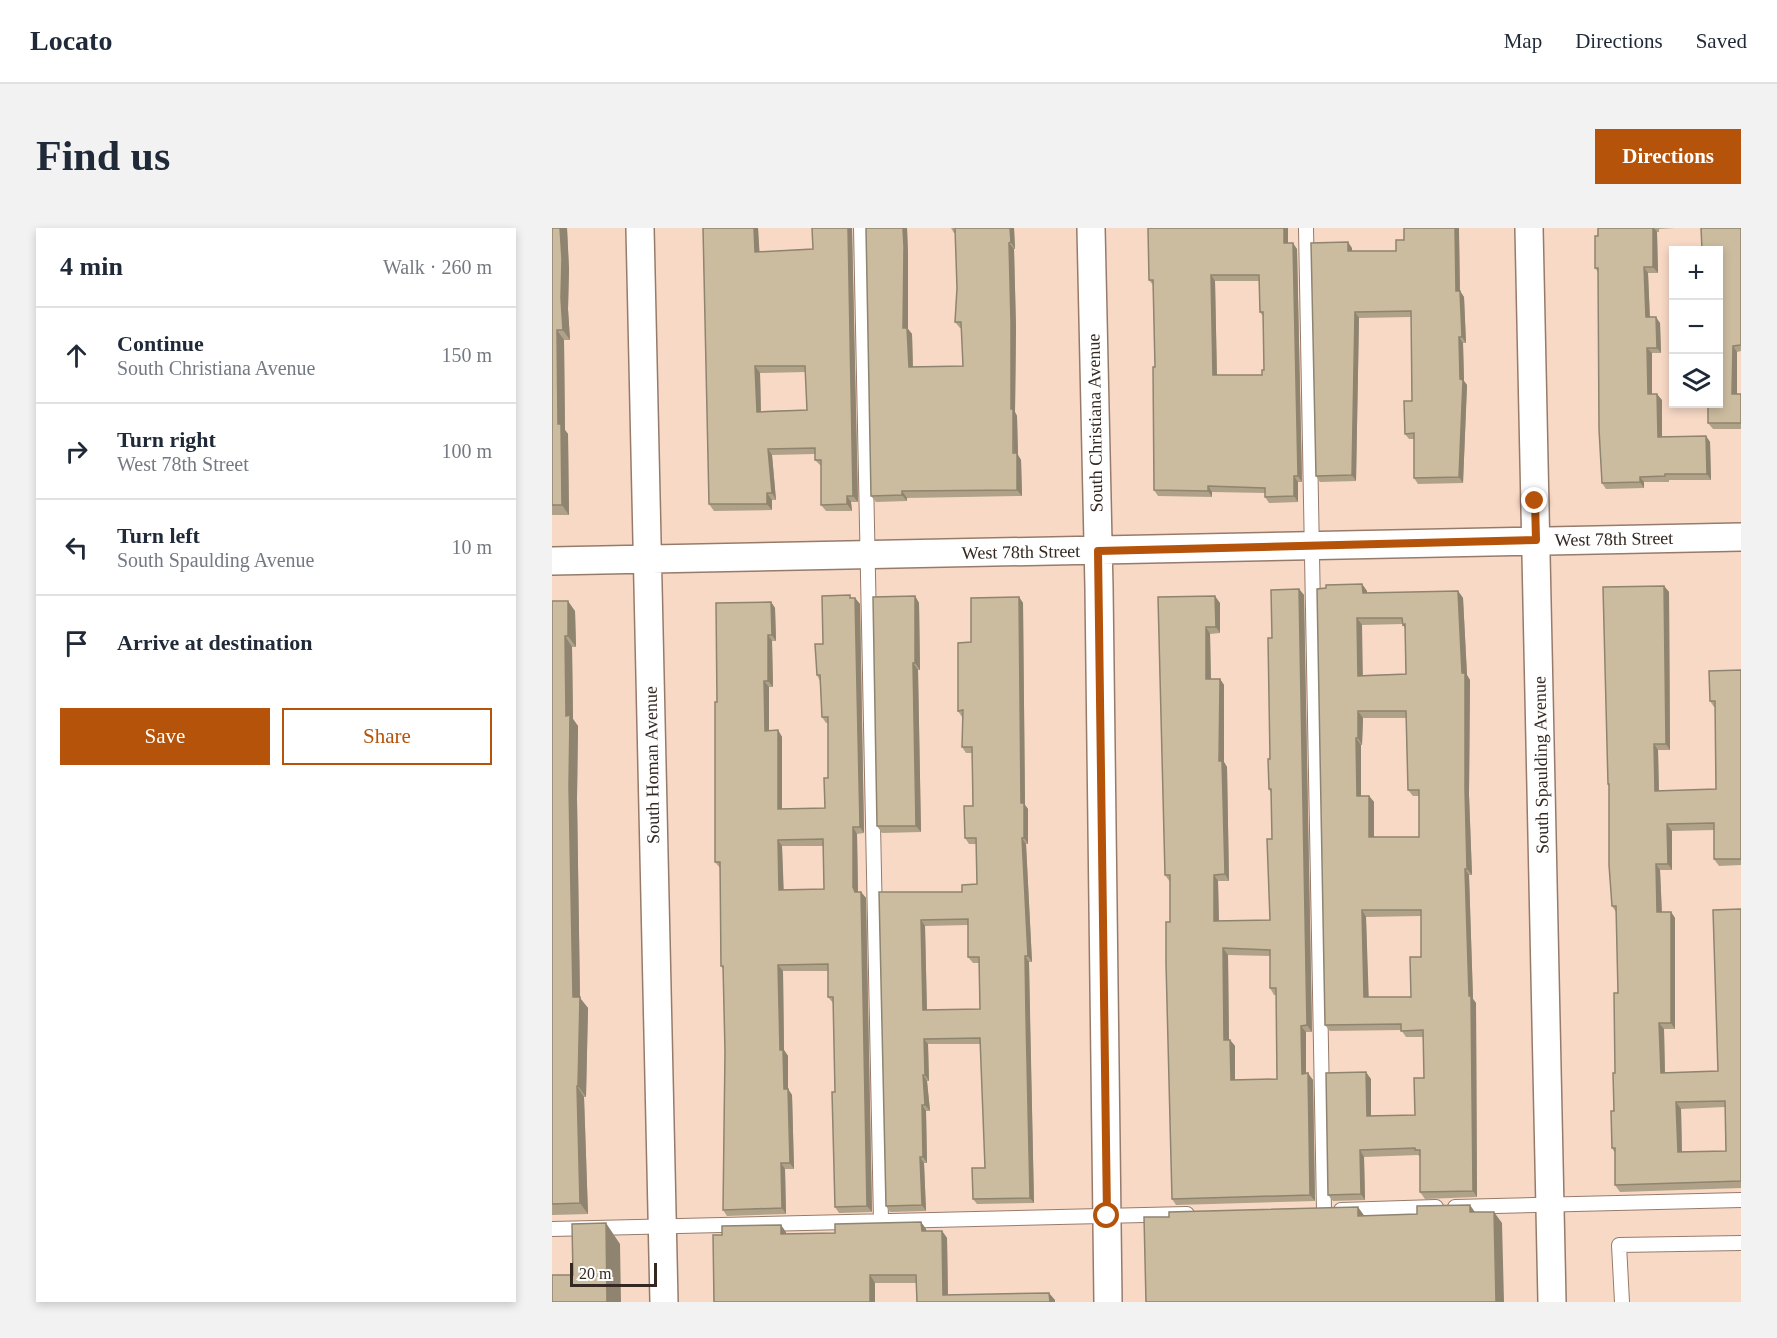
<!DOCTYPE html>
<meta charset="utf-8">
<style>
body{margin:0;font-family:Georgia,serif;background:#f2f2f3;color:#1f2937}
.controls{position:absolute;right:18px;top:18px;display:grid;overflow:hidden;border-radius:0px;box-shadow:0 3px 9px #0003}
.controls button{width:54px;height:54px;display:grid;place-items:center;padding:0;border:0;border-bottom:2px solid #e0e1e3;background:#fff;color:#1f2937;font:30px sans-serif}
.scale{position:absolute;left:18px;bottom:15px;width:87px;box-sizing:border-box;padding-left:6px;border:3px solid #342821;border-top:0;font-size:16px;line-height:21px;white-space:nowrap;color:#342821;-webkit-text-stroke:4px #fff;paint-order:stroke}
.stop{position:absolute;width:18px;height:18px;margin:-14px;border:4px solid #b45309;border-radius:50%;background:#fff}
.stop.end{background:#b45309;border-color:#fff;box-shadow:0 2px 6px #0008}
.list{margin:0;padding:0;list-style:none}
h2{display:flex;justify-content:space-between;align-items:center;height:78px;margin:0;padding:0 24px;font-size:26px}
h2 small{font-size:20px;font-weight:400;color:#747a83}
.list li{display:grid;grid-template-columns:39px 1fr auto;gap:18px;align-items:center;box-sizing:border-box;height:96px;padding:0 24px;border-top:2px solid #e0e1e3}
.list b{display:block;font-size:22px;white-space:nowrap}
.list p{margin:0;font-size:20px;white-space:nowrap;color:#747a83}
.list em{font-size:20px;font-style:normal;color:#747a83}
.actions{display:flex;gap:12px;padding:18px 24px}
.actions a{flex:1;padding:14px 0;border:2px solid #b45309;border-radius:0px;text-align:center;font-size:21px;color:#b45309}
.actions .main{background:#b45309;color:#fff}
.icon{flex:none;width:33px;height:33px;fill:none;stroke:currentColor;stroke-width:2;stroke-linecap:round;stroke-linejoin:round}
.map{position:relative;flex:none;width:1189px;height:1074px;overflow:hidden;border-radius:0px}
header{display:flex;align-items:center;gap:36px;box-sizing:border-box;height:84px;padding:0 30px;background:#fff;border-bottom:2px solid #e0e1e3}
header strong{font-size:28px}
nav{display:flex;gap:33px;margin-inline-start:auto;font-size:21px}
.intro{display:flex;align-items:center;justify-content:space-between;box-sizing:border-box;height:144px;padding:0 36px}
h1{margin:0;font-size:42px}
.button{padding:15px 27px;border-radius:0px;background:#b45309;color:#fff;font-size:21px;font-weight:700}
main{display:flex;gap:36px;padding:0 36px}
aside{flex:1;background:#fff;border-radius:0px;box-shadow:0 3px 9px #0003}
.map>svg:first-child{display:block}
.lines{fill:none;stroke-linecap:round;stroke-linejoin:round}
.lane-casing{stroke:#977b6a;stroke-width:16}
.street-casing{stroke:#977b6a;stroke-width:30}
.lane{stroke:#fff;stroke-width:14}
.street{stroke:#fff;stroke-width:27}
.wall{fill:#afa289;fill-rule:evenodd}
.shaded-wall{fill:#8f846f}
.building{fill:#ccbc9f;stroke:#8f846f;stroke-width:1.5;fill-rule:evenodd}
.route{stroke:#b45309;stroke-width:8}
.labels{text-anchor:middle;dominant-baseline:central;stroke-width:4.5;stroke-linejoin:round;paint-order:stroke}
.street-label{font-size:18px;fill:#342821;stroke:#fff}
</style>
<header>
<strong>Locato</strong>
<nav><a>Map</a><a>Directions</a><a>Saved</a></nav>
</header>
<div class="intro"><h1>Find us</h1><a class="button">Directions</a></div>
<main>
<aside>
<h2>4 min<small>Walk · 260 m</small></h2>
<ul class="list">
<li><svg class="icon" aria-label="ahead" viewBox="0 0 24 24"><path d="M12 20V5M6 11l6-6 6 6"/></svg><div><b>Continue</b><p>South Christiana Avenue</p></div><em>150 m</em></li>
<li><svg class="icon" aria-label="right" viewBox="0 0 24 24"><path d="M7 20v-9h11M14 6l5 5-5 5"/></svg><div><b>Turn right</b><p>West 78th Street</p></div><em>100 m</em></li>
<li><svg class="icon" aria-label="left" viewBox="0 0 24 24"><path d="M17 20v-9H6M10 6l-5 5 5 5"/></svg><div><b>Turn left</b><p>South Spaulding Avenue</p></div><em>10 m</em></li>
<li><svg class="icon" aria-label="arrive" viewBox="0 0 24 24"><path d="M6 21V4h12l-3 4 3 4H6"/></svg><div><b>Arrive at destination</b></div></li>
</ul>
<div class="actions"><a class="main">Save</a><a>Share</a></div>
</aside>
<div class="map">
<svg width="1189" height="1074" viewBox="0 0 1189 1074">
<rect width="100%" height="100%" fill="#f8d9c6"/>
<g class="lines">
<defs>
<path id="lane" d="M309,0L329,993
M754,0L772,982
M903,979L1189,972
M789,982L884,979
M0,1001L635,986
M1070,1074L1067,1017L1189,1015"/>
<path id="street" d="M88,0L112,1074
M539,0L547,360L556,1074
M977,0L1000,1074
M0,333L1189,309"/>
</defs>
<use href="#lane" class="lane-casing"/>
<use href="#street" class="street-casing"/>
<use href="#lane" class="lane"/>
<use href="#street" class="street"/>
</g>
<path class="wall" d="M0,0H15L17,41L16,81L18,112H12L13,202L16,206L17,287H0Z
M151,0H206L207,24L261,21L300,0L306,274H299L300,283H274L269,277V238L263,232V226L220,227L224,272H220V282L162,283L157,276ZM254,144L255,182L209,183L208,145Z
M314,0H355L356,26V101L360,106L361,139L411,138L410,100H408L403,94L405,60L404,5H402L399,0H462L463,21H462L464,100L463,184L465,188L466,227L469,232L470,268L355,270V273L324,274L319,268Z
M596,0H736V15L745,21L750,254H746V274L717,275L713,269V265L660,264V269L606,268L602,262L603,139L601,57L597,52ZM663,53H707L708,84L711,88L712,142L710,147H665Z
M852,0H907L908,63L912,69L914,115H911L912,153L915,157L911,255L866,256L862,250V211H857L853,206L860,173L859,89L807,90L804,253L768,254L764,248L800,20V23H844L852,12Z
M1046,0H1123L1107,1V4H1105L1106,45H1096L1098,89L1108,95L1109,125H1100V166L1110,172V209L1154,208L1158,214L1159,252H1117V254H1092V260L1054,261L1050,255L1046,44L1043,40Z
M1189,0V123L1185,124V166H1189V201H1161L1156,195L1167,22Z
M810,356L815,363V365L906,363L911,370L915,447L918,452L917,567L920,647H917L921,771L924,775L925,969L873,971L868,964V929L866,927L812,929L813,972L781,973L776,967L819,851V888L863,887L872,850L871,809H854L849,802L778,803L773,797L774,360ZM851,396L853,401L854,446L810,447V397ZM811,490H854L856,562L861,568H867V609H822V574L817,568H809V517H810ZM869,688V729L859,769H816L814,689Z
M1112,358L1117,364L1118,522H1106L1107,563L1164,561L1163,479H1162L1158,473L1189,442V637L1167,638L1162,631V602L1120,603V642H1108L1110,684H1119L1123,690V801H1112L1113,845L1166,843L1189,681V960L1068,964L1063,957V925L1060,920L1063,845L1066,765L1064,684L1060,678L1057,559L1056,556ZM1173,879L1174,923L1130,924L1129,881Z
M747,361L752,367L760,804H754V846L761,852L763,973L624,977L620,971L618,654L613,647L606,369L668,375V405L658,406L659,451H668L672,457V534L675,539L677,653H666L667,693L718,692L720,611L719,565L717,561L720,410ZM676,727L718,728V760L722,767H724L725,851L683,852V818L678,812H677Z
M363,368L367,375L368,442H366L369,604L330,605L325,598Z
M467,369L471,375L473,577L476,581V616H474L480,734H477L478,795L482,975L425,976L421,971L433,940L429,816H376L377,853H375L378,883H374L375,935H372L374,983L338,984L334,978L327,664H410L425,656L424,616H417L413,610L421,578L420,525H414L410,519V489L406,483L419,414ZM416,697V729L421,735H427L428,781L375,782L373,698Z
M300,370H303L308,376L312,605L305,606L306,664H309L314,670L320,984L287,985L283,979V864L281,775L276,769V743H231L232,822L236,828V861L240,867L242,941H233L234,986L175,988L171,982L173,823L171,741L169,738L168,640L163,634L165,474L219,374L223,380L224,413H220L221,459H217V503L226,502L230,509V581L273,580L276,550V495H274L270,489L268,453L265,447L271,416ZM230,618H271L272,661L231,662Z
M0,373L23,383L24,419H20L21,491L26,498L25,570L28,770L36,780L34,869H32L36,986L0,987Z
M369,994L374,1001V1003H390L395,1010L396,1067L503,1072V1074H365L364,1055H323L170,1007L229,997L234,1006L283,1005Z"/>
<path class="shaded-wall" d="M8,0H15L17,41L16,81L18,112L11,102L9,70Z
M202,0H206L208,31L203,24Z
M296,0H300L306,274L301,268Z
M351,0H355L356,26V101L360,106L361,146L357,139L351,100Z
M458,0H462L463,21L459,14Z
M732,0H736V21L732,15Z
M903,0H907V8L908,69L904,63Z
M1101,0H1102L1105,4L1106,45L1101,39Z
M796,14L800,20V29L796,23Z
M457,15L462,21L464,100L463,184L465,188L466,227L469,232L470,268L465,262L459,181Z
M741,15L745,21L750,254L746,248Z
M1092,39L1096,45L1098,95L1094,89Z
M659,47L663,53L665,153L661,147Z
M908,63L912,69L914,115L910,109Z
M803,84L807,90L804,253L800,247Z
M1104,89L1108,95L1109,125L1105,120Z
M5,102L12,112L13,202L16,206L17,287L10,277L6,196Z
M907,109L911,115L912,153L915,157L911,255L907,249L908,151Z
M1181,118L1185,124V172L1180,166Z
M1095,120L1100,125V172L1096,166Z
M203,138L208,145L209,190L205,184Z
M1105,166L1110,172V215L1106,209Z
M1154,208L1158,214L1159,252L1155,246Z
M216,221L220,227L224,272L220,265Z
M742,248L746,254V274L742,268Z
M1088,249L1092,254V260L1088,254Z
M656,258L660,264V269L656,263Z
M350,263L355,270V273L350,267Z
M215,265L220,272V282L215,276Z
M295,268L299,274L300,283L295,276Z
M810,356L815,363V372L811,365Z
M1112,358L1117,364L1118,522L1114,516Z
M747,361L752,367L760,804L755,797Z
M906,363L911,370L915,447L918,452L917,567L920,647L915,641L910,445Z
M363,368L367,375L368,442L363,435Z
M663,368L668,375V405L664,399Z
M467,369L471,375L473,577L476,581V616L472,610L469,575Z
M303,370L308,376L312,605L308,599Z
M16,373L23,383L24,419L16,408Z
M219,374L223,380L224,413L220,407Z
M805,390L810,397L811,454L806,448Z
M654,399L658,406L659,458L654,451Z
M216,407L220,413L221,459L216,453Z
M13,408L20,419L21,491L26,498L25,570L28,770L36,780L34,869L26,858L21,769L14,488Z
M361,435L366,442L369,604L364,598Z
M668,451L672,457V534L675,539L677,653L673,646L667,533Z
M212,453L217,459V509L213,503Z
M806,483L811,490L810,517L806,510Z
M226,502L230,509V587L226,581Z
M804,510L809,517V575L805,568Z
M1102,516L1106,522L1107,570L1103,563Z
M817,568L822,574V616L817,609Z
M1115,596L1120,603V642L1116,636Z
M301,599L305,606L306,665L303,664L301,659Z
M470,610L474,616L480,734L476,728Z
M226,612L230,618L232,668L227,662Z
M1104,636L1108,642L1110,690L1105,684Z
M913,641L917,647L921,771L924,775L925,969L921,963L917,768Z
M662,647L666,653L667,699L662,693Z
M309,664L314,670L320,984L315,978Z
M810,682L814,689L817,776L812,769Z
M1119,684L1123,690V801L1119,795Z
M369,692L373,698L375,788L371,782Z
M671,720L676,727L677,818L672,812Z
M473,728L477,734L482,975L478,970Z
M226,737L231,743L232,822L236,828V867L232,861L228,822Z
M1107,795L1112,801L1113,851L1109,845Z
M749,798L754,804V852L750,846Z
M372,811L376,816L377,853L373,847Z
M678,812L683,818V858L679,852Z
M814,844L819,851V894L815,888Z
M756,845L761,852L763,973L758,967Z
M371,847L375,853L378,883L373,877Z
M25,858L32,869L36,986L28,975Z
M236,861L240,867L242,941L238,935Z
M1124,874L1129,881L1130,930L1126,924Z
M370,877L374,883L375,935L371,929Z
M808,922L812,929L813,972L809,966Z
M368,929L372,935L374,983L370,977Z
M229,935L233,941L234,986L230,980Z
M918,977L925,987L918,984Z
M806,979L814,990L806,988Z
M942,984L950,995L952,1074H944Z
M369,994L374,1001L375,1010L370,1003Z
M54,995L68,1016L69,1074H55Z
M229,997L234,1004V1013L229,1006Z
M390,1003L395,1010L396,1074L391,1067Z
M318,1047L323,1055V1074H318Z
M497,1065L503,1072V1074H498Z"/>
<path class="building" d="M0,0H8L10,31L9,70L11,102H5L6,196H9L10,277H0Z
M151,0H202L203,24L261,21L260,0H296L301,268H295V276L269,277V232H263V220L216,221L220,265H215V276H157ZM203,138H253L255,182L205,184Z
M314,0H351L352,19L351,100H355L357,139L411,138L409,94H403L405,60L403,0H458L459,14L457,15L459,94V181H461V225H465V262L350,263V267L319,268Z
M596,0H732V15H741L746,248H742V268L713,269V260L656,258V263L602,262L601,139H603L601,52H597ZM659,47H707L708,84H711L712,142H710V147H661Z
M852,0H903L904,63H908L910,109H907L908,151L911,152L907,249L862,250V205L853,206L852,173H860L859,83L803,84L800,247L764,248L759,15L796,14V23H844V12H852Z
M1046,0H1101V39H1092L1094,89H1104L1105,120H1095L1096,166H1105L1106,209L1154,208L1155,246H1113V248L1088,249V254L1050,255L1047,201L1046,40H1043V8H1046Z
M1149,0H1189V117L1181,118L1180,166H1189V195H1156V176H1167V22H1150Z
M810,356L811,365L906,363L910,445H913V561L915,641H913L917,768H919L921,963L868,964V922H863V920L808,922L809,966L776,967L774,845L814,844L815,888L863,887L862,850H872L871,802L849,803V796L773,797L765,361L774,360V357ZM805,390H850L851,397L853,396L854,446L806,448ZM806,483H854L856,562H867V609H817V568H805L804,510H806ZM810,682H869V729H858L859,769H812Z
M1112,358L1114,516H1102L1103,563L1164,561L1163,473H1158L1157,443L1189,442V631H1162V595L1115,596L1116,636H1104L1105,684H1119V795H1107L1109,845L1166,843L1161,682L1189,681V953L1063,957V920H1060L1059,883H1062L1061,845H1063L1062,765H1066L1064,678H1060L1057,637V556H1056L1051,359ZM1173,873L1174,923L1126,924L1124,874Z
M747,361L755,797L749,798L750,846L756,845L758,967L620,971L614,735V694H618V647H613L606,369L663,368L664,399H654V451H668L667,533H670L673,646L662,647V693L718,692L715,611H720L719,561H717L716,531H718L716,410H720L719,362ZM671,720L718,722V760H724L725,851L679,852L678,812H672Z
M298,367V370H303L308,599H301V659L303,664H309L315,978L283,979L280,864H283L281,769H276V736L226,737L228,822H231L232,861H236L238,935H229L230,980L171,982L173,823L171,738H169L168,634H163V474H165L164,375L219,374L220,407H216V453H212L213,503L226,502V581L273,580L272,550H276V489H270L268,447H265L263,416H271L270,368ZM271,611L272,661L227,662L226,612Z
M363,368V435H361L364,598H325L321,369Z
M467,369L469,575H472V610H470L476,728H473L474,789L478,970L421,971L420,940H433L428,810L372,811L373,847H371L373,877H370L371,929H368L370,977L334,978L327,664H410V657L425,656L424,610H413L412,578H421L420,519H410L411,482L406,483V415L419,414V370ZM416,691V729H427L428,781L371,782L369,692Z
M0,373H16V408H13L14,488L18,487L17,559L21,769H28L26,858H25L28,975L0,976Z
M918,977V984H942L944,1074H594L592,989H617V984L806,979V988L865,986V978Z
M369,994L370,1003H390L391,1067L497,1065L498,1074H365L364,1047H318V1074H162L161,1007H170V998L229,997V1006L283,1005V996Z
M54,995L55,1074H0V1047H21L20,996Z"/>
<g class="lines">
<path class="route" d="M555,988L546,323L984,312L983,273"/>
</g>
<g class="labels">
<g class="street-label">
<text transform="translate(543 195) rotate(-91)">South Christiana Avenue</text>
<text transform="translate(1062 311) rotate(-1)">West 78th Street</text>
<text transform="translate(469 324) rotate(-1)">West 78th Street</text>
<text transform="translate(100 537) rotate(-91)">South Homan Avenue</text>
<text transform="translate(989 537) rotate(-91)">South Spaulding Avenue</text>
</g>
</g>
</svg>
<div class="controls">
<button>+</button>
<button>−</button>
<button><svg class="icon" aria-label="layers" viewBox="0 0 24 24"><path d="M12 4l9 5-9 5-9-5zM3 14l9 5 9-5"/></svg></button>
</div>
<div class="scale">20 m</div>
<div class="stop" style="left:555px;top:988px"></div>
<div class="stop end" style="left:983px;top:273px"></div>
</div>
</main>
